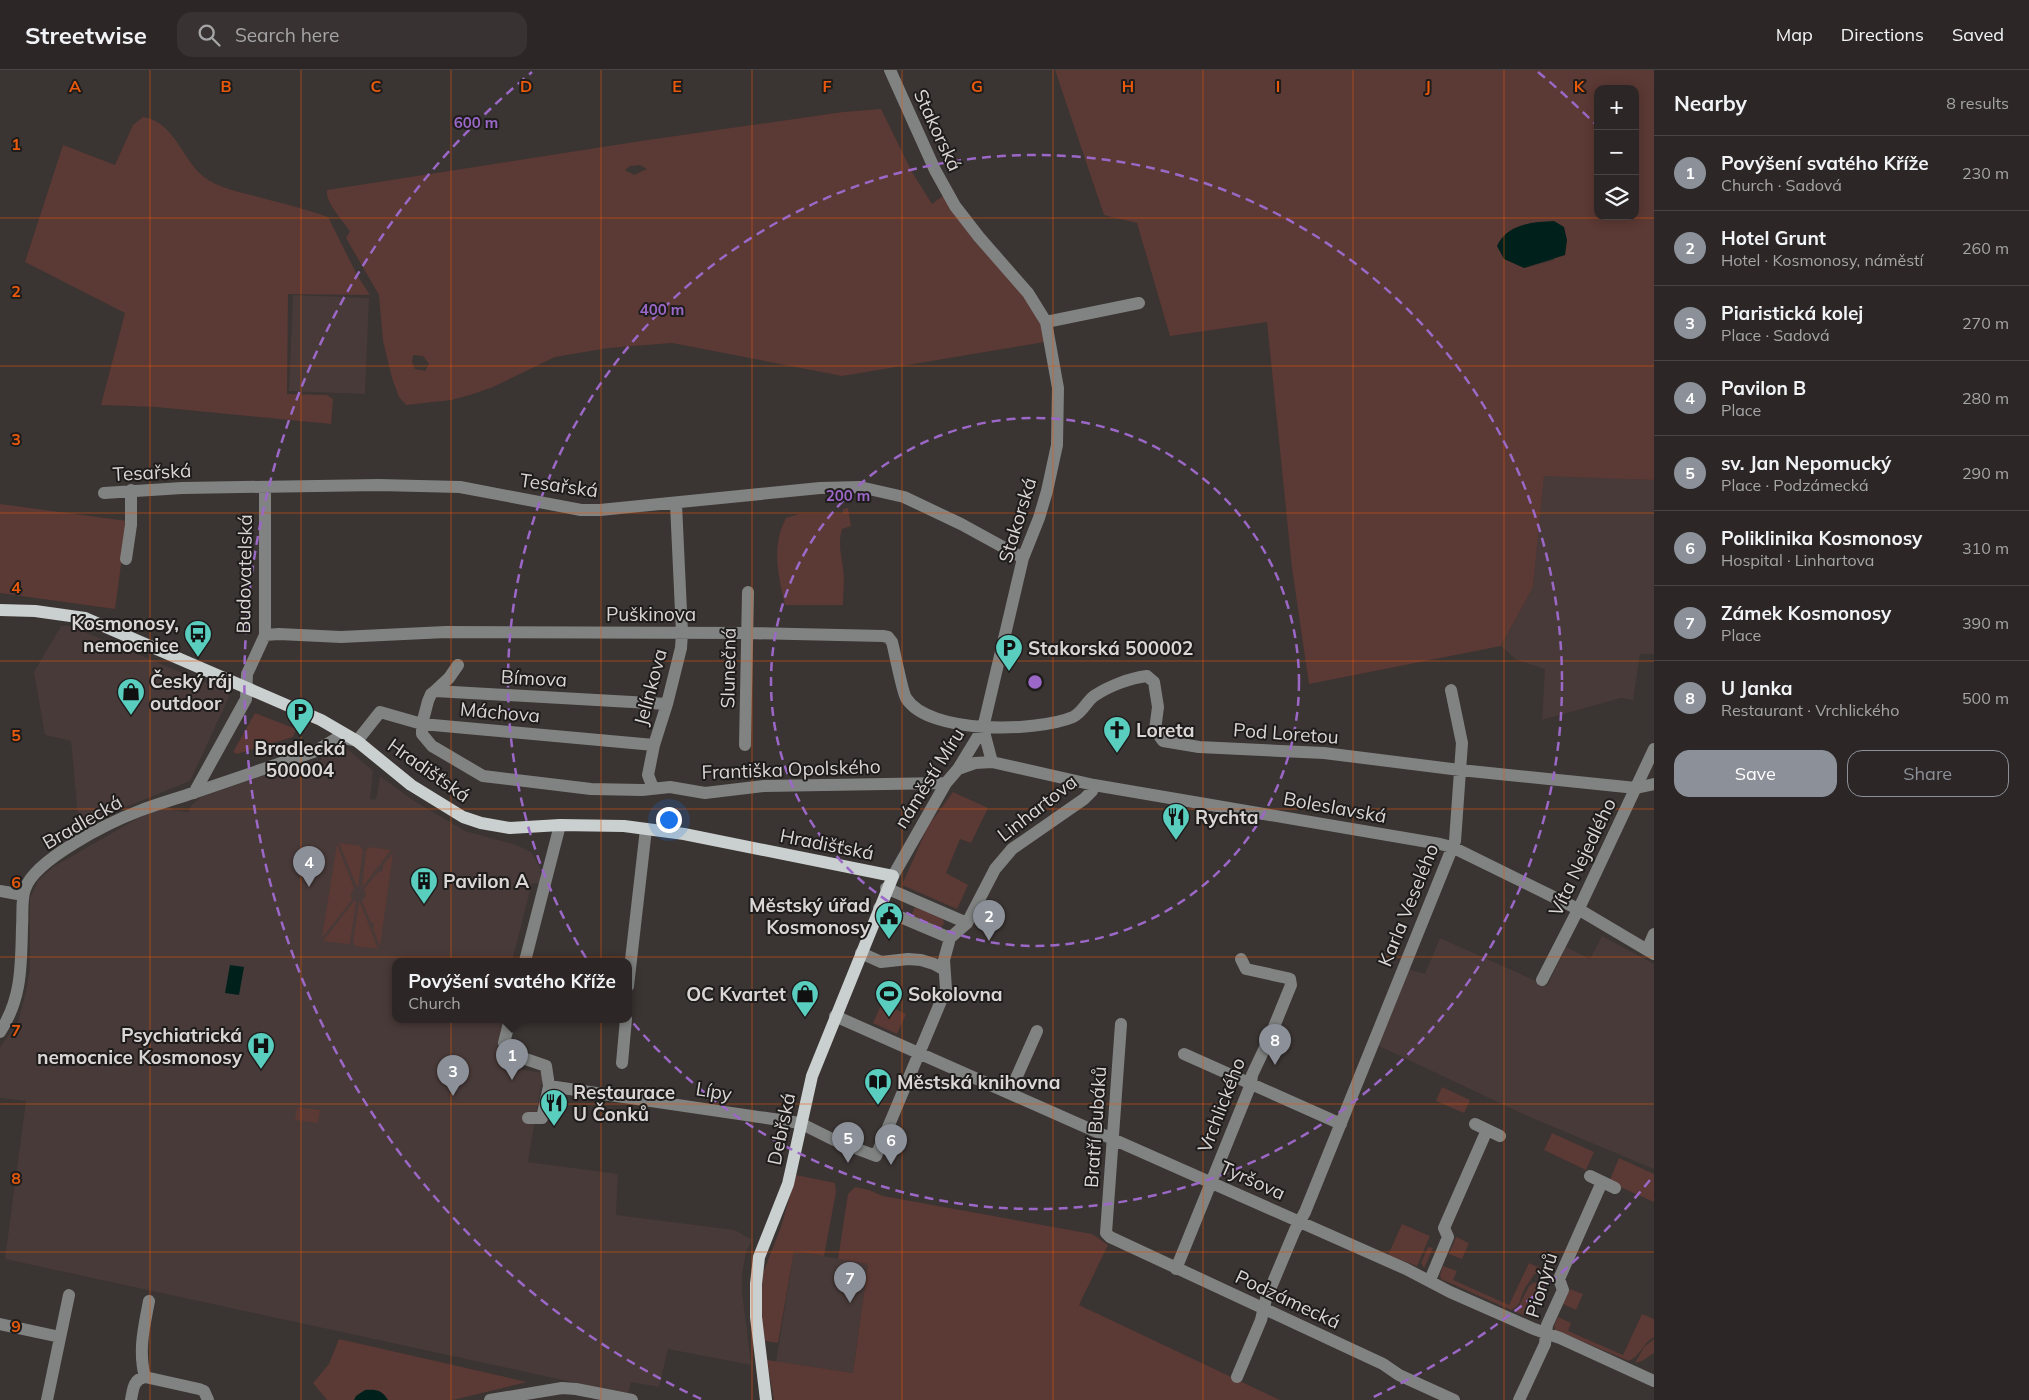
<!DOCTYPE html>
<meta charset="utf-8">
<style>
body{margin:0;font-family:Mulish,sans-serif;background:#383332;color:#f1f3f6}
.controls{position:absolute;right:15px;top:15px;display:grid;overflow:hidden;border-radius:10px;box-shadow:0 2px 12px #0003}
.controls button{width:45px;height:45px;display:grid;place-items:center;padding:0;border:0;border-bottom:1px solid #484443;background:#2c2726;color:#f1f3f6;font:25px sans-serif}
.you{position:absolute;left:668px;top:749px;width:18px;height:18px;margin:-12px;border:4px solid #fff;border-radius:50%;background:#1a73e8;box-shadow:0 0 0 8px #1a73e833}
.badge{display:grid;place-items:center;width:32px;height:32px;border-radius:50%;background:#8c9099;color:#fff;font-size:16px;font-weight:700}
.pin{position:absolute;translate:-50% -41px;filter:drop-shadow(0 1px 2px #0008)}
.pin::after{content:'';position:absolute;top:26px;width:18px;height:15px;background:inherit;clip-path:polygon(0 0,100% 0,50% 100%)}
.popup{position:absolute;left:392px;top:888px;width:240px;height:65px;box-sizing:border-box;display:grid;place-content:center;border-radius:10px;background:#2c2726;filter:drop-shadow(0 1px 4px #0005);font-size:16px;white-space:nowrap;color:#a6a5a7}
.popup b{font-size:19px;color:#f1f3f6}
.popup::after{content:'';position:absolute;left:50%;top:100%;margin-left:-10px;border:10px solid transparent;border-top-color:#2c2726}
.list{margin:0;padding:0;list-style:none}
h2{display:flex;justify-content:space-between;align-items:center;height:65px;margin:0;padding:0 20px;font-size:21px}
h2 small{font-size:16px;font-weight:400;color:#a6a5a7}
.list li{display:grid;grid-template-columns:32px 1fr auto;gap:15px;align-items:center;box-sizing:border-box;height:75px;padding:0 20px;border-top:1px solid #484443}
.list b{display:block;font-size:19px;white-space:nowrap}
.list p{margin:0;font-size:16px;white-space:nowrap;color:#a6a5a7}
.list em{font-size:16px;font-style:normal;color:#a6a5a7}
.actions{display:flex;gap:10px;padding:15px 20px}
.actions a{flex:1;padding:11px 0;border:1px solid #8c9099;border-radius:15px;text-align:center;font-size:18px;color:#8c9099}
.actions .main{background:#8c9099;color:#fff}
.icon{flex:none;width:28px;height:28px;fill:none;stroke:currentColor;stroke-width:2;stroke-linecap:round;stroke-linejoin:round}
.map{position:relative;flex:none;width:1654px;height:1330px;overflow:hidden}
header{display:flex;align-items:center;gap:30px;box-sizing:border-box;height:70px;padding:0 25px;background:#2c2726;border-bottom:1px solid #484443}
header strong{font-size:24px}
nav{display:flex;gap:28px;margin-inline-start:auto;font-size:18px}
.search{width:350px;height:45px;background:#383332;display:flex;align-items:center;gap:12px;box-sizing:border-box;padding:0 18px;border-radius:15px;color:#a6a5a7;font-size:19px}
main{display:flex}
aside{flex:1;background:#2c2726}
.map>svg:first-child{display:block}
.built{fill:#483a38}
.green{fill:#5b3934;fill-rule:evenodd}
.water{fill:#00201c}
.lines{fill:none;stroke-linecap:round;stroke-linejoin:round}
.minor{stroke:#808382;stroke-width:12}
.major{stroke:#c9d0cf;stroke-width:12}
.grid{fill:none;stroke:#e8590c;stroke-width:1;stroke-opacity:0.55}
.ring{fill:none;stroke:#9c68c7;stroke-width:2.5;stroke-dasharray:9 6}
.labels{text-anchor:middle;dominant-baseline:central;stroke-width:4;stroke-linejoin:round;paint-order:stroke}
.street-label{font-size:19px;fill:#dad6d5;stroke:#1f1c1c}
.poi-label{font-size:19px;font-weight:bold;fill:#dad6d5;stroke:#1f1c1c;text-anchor:start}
.grid-label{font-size:16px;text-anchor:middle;font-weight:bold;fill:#e8590c;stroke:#1f1c1c;stroke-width:4;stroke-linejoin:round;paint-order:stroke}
.centre{fill:#9c68c7;stroke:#1f1c1c;stroke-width:2.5}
.ring-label{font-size:15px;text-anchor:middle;font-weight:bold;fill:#9c68c7;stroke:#1f1c1c;stroke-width:4;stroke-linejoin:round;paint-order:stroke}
</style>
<header>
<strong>Streetwise</strong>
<div class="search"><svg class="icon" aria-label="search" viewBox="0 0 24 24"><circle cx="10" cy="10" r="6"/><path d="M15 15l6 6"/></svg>Search here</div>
<nav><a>Map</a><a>Directions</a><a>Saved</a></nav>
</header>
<main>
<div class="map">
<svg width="1654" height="1330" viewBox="0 0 1654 1330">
<rect width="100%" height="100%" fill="#3a3432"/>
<path class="built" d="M293,225L369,228L365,324L289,321Z
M1544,405L1654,410V584H1640L1633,630L1621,628L1542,650L1545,599L1515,589L1501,576L1533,517Z
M61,556H70L226,621L229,627L190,711L79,756L71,671L45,665L34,602Z
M344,676L373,701L370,729L375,730L377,726L380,706L411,729L465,761L516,775L531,782L540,797V814L532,813L512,891H396V949H505L498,976L503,977L500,996L543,1003L528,1092L618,1104L616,1145L735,1160L752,1170L746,1182L742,1204V1222L751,1295L668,1279L659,1317L631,1312L628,1324L5,1189L26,1031L0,1028V977L18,952L26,921L30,899V828L38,811L53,797L145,744L169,737L173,740L188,742L190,737L201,727L306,691L312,693L321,690L322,685Z
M1602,866L1654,894V1099L1523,1044L1377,975L1408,899L1425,904L1440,868L1547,916L1566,877L1590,889Z
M794,1181L868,1194L853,1303L776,1292Z"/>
<path class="green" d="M1055,0H1654V410L1544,406L1533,517L1501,576L1309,614L1292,498L1267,252L1170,266L1137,153L1104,145ZM1598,19H1635V146H1598ZM1543,152L1554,190L1524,198L1513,159L1531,153Z
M881,39L912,102L932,134L944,125L1045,252V272L842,306L672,273L608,278L555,287L493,317L473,324L452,330L406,335L399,327L392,308L383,271L379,225L346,168L350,161C343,151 325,132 327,120L641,71L843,42ZM640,95L647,99L634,105L625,100L630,96ZM413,285L423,286L429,294L425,301L415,299L412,292Z
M143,47C175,52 182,90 204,107C217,117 235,121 251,125C276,132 303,138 328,147L357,205L370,225L288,224L287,324L327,325L333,329L331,354L156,337L101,335L125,243L25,192L63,75L115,95L133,55Z
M0,434L127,451L115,539L0,523Z
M848,438L851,456L842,459C838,473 841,485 843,498C845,510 843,523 843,535H785C778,504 771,477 786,448L799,444H843V439Z
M255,643L296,659L293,667L237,684L233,682Z
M953,722L988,738L971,773L960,769L946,803L968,815L957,839L902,815L928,756Z
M339,773L360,776L363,780L358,817H357Z
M337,774L354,818L351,823L352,830L322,868Z
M369,777L391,780L362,818L366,780Z
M393,783L380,876L373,859L374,854L370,851L362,831L366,825L364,819L378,802L383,801V795Z
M354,831L356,832L350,873L348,874L323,871Z
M359,832H360L378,879L355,876L353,872Z
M915,837L943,849L944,854L939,858L914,846L912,843Z
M882,933L906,944L897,964L873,953Z
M1442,1017L1470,1030L1464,1043L1436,1031Z
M297,1037L320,1040L318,1053L295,1050Z
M1552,1063L1594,1082L1586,1100L1544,1080Z
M1619,1088L1654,1104V1132L1609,1112Z
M796,1105L835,1113L836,1122L824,1186L794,1181L778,1273L765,1271L760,1238L763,1203L781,1157Z
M855,1117L869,1120L883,1126L1092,1164L1108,1175L1079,1235L1280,1330H774L767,1290L853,1303L868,1194L838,1189L848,1124Z
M1402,1154L1430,1166L1417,1196L1388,1185Z
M1456,1167L1469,1173L1462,1189L1449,1184Z
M1428,1177L1433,1178L1424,1198L1421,1193Z
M1529,1193L1551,1203L1546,1210L1540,1204H1534C1531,1210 1529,1212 1525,1218C1520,1227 1522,1235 1511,1240L1441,1209L1440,1206L1443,1196L1457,1201L1453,1210L1509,1235Z
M1542,1211L1546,1213L1532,1246L1528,1247L1516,1242L1529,1216L1533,1213Z
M1570,1219L1583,1224L1576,1240L1563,1234Z
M1642,1244L1654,1249V1267C1643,1273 1640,1286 1629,1291L1555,1260L1554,1256L1558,1247L1571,1253L1568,1261L1623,1285Z
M339,1269L527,1312L453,1330H327L313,1313L329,1294Z
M1654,1269V1283L1642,1291L1635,1293L1644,1277Z"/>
<path class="water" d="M1554,151L1564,157L1567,170L1565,185L1524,198L1504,189L1497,176C1507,154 1532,152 1554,151Z
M230,895L244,897L239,925L225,923Z
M365,1320C376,1319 382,1320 388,1330H354L356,1326Z"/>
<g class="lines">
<path class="minor" d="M890,0L935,100L955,136L979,167L1028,223L1046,252L1058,318L1057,375L1047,421L1039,448L1023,488L983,658L958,699L946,713L893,806
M1046,252L1139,233
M104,423L182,418L379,415L460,417L581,440H600L820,418L860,417L904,427L961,454L1023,488
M126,489L131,455V420
M265,565L279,564L341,567L446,562L747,563L883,566L888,567L892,572C895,583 902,621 906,628C929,665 1037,662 1073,647C1083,642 1086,632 1094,626C1109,616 1130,608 1147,606L1154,612L1158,637L1155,660L1163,671L1199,677L1324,683L1460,700L1636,718L1654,714
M435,621L449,608L458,595
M667,634L435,621L431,624L428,631L422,654V664L432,676L483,706L591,719L642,720L670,717L705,723L764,716L946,713
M983,658L992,692
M745,675L748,522
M958,699L975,693L992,692L1094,715L1440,774L1452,777L1578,839L1654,884
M653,718L648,705L654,675L667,634L681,578L682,563L676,434
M194,723L246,629L247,604L265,565V418
M886,818L967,853
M0,821L23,825
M879,838L950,868
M1647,880L1654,864
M861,883L881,892L908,889L921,890L934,894L943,899
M525,891L560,755
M1542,910L1582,832L1654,679
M628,916L646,759
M835,946L1406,1199L1450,1222L1534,1259L1560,1268L1654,1311
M510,949L504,973L517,986L546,996L549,1016L542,1048H528
M1121,954L1106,1163L1110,1167L1383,1294L1399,1305L1454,1330
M0,962C22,928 21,896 22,857C23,844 21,830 25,819C35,789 110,752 139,741C157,734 175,729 193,723C234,709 275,695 316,681L339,667L357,671L380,642L422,654L654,675
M1184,984L1341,1054
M622,993L626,949
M549,1016L800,1053L834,1070L876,1086L946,919L944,890L950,868L967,853L995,799L1012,779L1084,729L1092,721L1094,715
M1010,1022L1037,961
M1475,1054L1500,1066
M1590,1106L1615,1118
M1176,1199L1251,1014L1252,1005L1269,969L1291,915L1290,909L1287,908L1246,899L1241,889
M1430,1210L1448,1167L1444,1158L1487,1060
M0,1254L60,1267
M145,1307C138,1281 144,1257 149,1231
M1237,1307L1261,1250L1266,1229L1295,1160L1305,1142L1455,771L1462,673L1451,620
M47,1330L69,1225
M131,1330C133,1320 133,1309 145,1307L199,1319L204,1321L208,1330
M490,1330L562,1318L576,1319L632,1330
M1519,1330L1545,1274L1547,1255L1563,1220L1559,1209L1602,1112"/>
<path class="major" d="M0,540L35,541L85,548L321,650L357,671L411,715L463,747L481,753L510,758L560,755L624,756L684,764L893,806L812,1006L788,1114L759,1187L756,1214V1247L766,1330"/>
</g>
<path class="grid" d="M150,0V1330M301,0V1330M451,0V1330M601,0V1330M752,0V1330M902,0V1330M1053,0V1330M1203,0V1330M1353,0V1330M1504,0V1330M0,148H1654M0,296H1654M0,443H1654M0,591H1654M0,739H1654M0,887H1654M0,1034H1654M0,1182H1654"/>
<g class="ring">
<circle cx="1035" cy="612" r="264"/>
<circle cx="1035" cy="612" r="527"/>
<path d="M1650 1110A791 791 0 0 1 1369 1329M701 1329A791 791 0 0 1 532 2M1538 2A791 791 0 0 1 1594 53"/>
</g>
<defs>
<symbol id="bus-pin" viewBox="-11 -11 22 30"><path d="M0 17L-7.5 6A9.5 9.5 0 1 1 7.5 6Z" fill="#59cebf" stroke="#1f1c1c"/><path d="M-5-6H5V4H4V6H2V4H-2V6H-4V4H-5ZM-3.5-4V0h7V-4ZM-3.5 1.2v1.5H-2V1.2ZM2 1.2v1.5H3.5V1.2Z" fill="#111"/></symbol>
<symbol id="parking-pin" viewBox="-11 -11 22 30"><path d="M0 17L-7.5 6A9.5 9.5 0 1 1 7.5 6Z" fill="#59cebf" stroke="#1f1c1c"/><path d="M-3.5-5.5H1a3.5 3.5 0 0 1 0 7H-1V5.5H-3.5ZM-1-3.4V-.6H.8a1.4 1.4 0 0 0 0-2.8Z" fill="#111"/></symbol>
<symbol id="shop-pin" viewBox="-11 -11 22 30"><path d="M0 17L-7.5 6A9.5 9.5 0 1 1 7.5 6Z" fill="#59cebf" stroke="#1f1c1c"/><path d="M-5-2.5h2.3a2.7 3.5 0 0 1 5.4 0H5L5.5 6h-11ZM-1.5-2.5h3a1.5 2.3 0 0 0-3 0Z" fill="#111"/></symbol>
<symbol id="church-pin" viewBox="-11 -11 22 30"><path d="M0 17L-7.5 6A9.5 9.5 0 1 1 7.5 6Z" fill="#59cebf" stroke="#1f1c1c"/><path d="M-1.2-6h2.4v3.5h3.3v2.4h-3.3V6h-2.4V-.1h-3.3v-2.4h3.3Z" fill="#111"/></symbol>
<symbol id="restaurant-pin" viewBox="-11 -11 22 30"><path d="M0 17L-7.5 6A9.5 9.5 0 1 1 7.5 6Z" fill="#59cebf" stroke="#1f1c1c"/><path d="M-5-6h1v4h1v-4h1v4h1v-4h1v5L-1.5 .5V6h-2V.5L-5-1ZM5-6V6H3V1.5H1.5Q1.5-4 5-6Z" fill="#111"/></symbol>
<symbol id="building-pin" viewBox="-11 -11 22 30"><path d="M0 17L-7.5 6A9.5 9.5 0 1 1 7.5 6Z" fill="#59cebf" stroke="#1f1c1c"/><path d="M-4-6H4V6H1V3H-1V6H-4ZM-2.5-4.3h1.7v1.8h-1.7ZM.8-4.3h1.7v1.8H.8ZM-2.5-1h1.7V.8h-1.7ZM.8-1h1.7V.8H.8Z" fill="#111"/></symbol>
<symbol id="civic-pin" viewBox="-11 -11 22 30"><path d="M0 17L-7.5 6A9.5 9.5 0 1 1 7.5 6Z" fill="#59cebf" stroke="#1f1c1c"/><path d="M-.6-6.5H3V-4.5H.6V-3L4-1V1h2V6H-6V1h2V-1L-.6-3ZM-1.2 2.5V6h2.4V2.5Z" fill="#111"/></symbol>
<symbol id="stadium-pin" viewBox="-11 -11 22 30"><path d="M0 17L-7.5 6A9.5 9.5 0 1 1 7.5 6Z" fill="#59cebf" stroke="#1f1c1c"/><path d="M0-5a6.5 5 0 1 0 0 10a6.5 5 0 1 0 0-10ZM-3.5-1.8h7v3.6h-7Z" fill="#111"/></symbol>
<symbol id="hospital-pin" viewBox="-11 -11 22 30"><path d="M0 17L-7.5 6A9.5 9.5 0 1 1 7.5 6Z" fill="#59cebf" stroke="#1f1c1c"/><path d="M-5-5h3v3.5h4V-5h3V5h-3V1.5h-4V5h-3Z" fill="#111"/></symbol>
<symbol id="library-pin" viewBox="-11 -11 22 30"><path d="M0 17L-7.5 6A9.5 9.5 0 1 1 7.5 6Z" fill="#59cebf" stroke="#1f1c1c"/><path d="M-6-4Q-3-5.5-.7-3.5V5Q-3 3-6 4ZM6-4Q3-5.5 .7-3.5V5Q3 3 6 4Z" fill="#111"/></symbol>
</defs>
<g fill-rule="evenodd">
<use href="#bus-pin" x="182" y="548" width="32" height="43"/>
<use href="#parking-pin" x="993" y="562" width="32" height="43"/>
<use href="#shop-pin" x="115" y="606" width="32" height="43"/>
<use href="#parking-pin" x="284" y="626" width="32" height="43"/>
<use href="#church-pin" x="1101" y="644" width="32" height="43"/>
<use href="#restaurant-pin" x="1160" y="731" width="32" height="43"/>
<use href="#building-pin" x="408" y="795" width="32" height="43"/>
<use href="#civic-pin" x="873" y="830" width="32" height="43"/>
<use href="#shop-pin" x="789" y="908" width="32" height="43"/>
<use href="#stadium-pin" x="873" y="908" width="32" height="43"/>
<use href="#hospital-pin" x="245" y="960" width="32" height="43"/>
<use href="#library-pin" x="862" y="996" width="32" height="43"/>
<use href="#restaurant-pin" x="538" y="1017" width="32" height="43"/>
</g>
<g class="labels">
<g class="street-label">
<text transform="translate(938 60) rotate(65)">Stakorská</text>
<text transform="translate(152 402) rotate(-3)">Tesařská</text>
<text transform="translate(559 415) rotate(8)">Tesařská</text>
<text transform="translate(1017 450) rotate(-73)">Stakorská</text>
<text transform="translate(244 504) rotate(-89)">Budovatelská</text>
<text x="651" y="544">Puškinova</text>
<text transform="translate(728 598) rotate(-89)">Slunečná</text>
<text transform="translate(534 608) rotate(3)">Bímova</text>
<text transform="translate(650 617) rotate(-75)">Jelínkova</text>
<text transform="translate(500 642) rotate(5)">Máchova</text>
<text transform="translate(1286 663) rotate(4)">Pod Loretou</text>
<text transform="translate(791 699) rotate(-2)">Františka Opolského</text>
<text transform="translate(429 700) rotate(35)">Hradišťská</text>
<text transform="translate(929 708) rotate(-58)">náměstí Míru</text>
<text transform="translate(1335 737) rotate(10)">Boleslavská</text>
<text transform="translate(1037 738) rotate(-38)">Linhartova</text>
<text transform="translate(82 752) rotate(-30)">Bradlecká</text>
<text transform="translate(827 774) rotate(11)">Hradišťská</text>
<text transform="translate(1582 787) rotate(-64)">Víta Nejedlého</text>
<text transform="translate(1408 835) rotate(-68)">Karla Veselého</text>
<text transform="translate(714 1021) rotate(9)">Lípy</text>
<text transform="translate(1221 1035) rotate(-69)">Vrchlického</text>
<text transform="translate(1095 1057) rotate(-86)">Bratří Bubáků</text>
<text transform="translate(781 1059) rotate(-78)">Debřská</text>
<text transform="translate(1253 1110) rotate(24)">Tyršova</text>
<text transform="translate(1541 1215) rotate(-73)">Pionýrů</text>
<text transform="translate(1288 1229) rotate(25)">Podzámecká</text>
</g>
<g class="poi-label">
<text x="179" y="553" text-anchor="end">Kosmonosy,<tspan x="179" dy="22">nemocnice</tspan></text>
<text x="1028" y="578">Stakorská 500002</text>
<text x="150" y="611">Český ráj<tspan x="150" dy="22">outdoor</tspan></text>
<text x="1136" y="660">Loreta</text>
<text x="300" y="678" text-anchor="middle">Bradlecká<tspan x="300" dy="22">500004</tspan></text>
<text x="1195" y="747">Rychta</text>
<text x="443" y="811">Pavilon A</text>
<text x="870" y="835" text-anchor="end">Městský úřad<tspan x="870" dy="22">Kosmonosy</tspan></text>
<text x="786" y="924" text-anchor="end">OC Kvartet</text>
<text x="908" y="924">Sokolovna</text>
<text x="242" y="965" text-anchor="end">Psychiatrická<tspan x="242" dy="22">nemocnice Kosmonosy</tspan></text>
<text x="897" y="1012">Městská knihovna</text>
<text x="573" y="1022">Restaurace<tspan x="573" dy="22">U Čonků</tspan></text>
</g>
</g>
<g class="grid-label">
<text x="75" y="22">A</text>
<text x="226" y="22">B</text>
<text x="376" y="22">C</text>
<text x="526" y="22">D</text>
<text x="677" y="22">E</text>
<text x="827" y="22">F</text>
<text x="977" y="22">G</text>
<text x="1128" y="22">H</text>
<text x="1278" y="22">I</text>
<text x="1428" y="22">J</text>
<text x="1579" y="22">K</text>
<text x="16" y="80">1</text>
<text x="16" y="227">2</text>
<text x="16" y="375">3</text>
<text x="16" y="523">4</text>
<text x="16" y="671">5</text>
<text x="16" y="818">6</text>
<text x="16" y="966">7</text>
<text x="16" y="1114">8</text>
<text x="16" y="1262">9</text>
</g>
<circle cx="1035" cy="612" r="8" class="centre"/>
<g class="ring-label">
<text x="476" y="58">600 m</text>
<text x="662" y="245">400 m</text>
<text x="848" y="431">200 m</text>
</g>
</svg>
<div class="controls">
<button>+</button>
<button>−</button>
<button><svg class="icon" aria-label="layers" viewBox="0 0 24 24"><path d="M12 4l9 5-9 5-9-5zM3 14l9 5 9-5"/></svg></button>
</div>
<div class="you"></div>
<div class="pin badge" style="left:512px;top:1010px">1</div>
<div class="popup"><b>Povýšení svatého Kříže</b>Church</div>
<div class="pin badge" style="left:989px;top:871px">2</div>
<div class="pin badge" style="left:453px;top:1026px">3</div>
<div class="pin badge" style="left:309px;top:817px">4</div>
<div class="pin badge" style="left:848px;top:1093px">5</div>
<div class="pin badge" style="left:891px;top:1095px">6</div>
<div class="pin badge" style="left:850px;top:1233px">7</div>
<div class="pin badge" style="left:1275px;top:995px">8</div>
</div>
<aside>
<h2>Nearby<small>8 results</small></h2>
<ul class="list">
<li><span class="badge">1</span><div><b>Povýšení svatého Kříže</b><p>Church · Sadová</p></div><em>230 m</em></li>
<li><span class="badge">2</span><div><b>Hotel Grunt</b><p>Hotel · Kosmonosy, náměstí</p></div><em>260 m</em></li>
<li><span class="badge">3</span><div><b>Piaristická kolej</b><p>Place · Sadová</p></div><em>270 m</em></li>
<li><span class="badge">4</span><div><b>Pavilon B</b><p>Place</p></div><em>280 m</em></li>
<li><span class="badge">5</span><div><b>sv. Jan Nepomucký</b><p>Place · Podzámecká</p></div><em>290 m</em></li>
<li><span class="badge">6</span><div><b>Poliklinika Kosmonosy</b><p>Hospital · Linhartova</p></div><em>310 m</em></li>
<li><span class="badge">7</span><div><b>Zámek Kosmonosy</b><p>Place</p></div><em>390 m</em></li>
<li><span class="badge">8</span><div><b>U Janka</b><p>Restaurant · Vrchlického</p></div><em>500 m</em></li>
</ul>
<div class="actions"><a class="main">Save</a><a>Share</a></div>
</aside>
</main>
